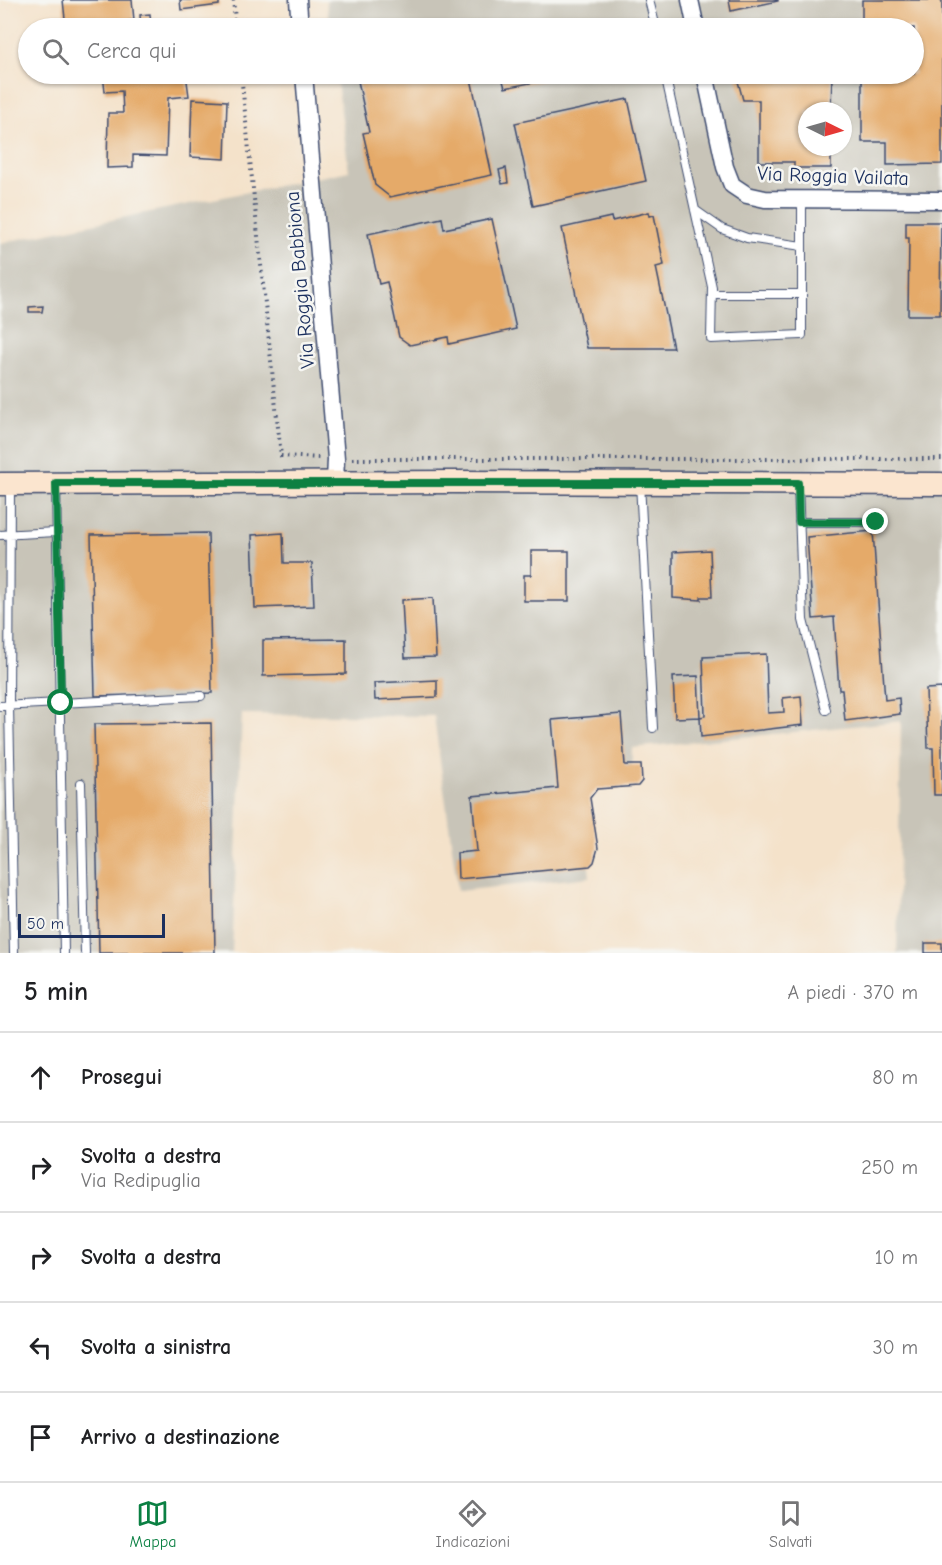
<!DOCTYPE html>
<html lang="it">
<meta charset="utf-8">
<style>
body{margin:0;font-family:"Comic Neue",sans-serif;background:#f2f2f2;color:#202124}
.compass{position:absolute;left:798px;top:102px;width:54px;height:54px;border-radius:50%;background:#fff;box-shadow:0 2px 4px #0004;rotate:95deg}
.scale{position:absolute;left:18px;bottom:15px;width:147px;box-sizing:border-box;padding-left:6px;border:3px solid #1b2f5e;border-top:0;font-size:16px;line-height:21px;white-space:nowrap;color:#1b2f5e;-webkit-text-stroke:4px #f6f6f2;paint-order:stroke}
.stop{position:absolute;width:18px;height:18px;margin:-14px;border:4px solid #0b8043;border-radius:50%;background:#fff}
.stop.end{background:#0b8043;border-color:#fff;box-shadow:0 2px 6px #0008}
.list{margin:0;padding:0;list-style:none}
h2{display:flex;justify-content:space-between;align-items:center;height:78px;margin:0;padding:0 24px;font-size:26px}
h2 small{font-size:20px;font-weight:400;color:#757577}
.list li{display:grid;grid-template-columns:39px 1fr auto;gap:18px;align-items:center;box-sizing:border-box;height:90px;padding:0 24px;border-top:2px solid #e0e0e0}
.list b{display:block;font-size:22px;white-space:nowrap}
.list p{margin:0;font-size:20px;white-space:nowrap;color:#757577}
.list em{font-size:20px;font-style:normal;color:#757577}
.icon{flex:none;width:33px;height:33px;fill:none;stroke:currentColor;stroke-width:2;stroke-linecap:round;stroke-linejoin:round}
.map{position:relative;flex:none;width:942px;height:953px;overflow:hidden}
.search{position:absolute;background:#fff;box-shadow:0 2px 4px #0004;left:18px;right:18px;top:18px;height:66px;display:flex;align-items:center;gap:15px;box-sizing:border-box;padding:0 21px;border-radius:33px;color:#757577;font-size:22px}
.sheet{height:528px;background:#fff}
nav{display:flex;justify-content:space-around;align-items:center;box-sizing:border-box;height:84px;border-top:2px solid #e0e0e0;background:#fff;font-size:16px;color:#757577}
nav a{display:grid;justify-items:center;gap:3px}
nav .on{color:#0b8043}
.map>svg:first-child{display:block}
.industrial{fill:#c8c4b8;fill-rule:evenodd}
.building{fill:#e5aa69}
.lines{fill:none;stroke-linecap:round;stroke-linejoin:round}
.lane-casing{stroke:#3c4a6e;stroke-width:10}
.street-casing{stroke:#3c4a6e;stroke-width:19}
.secondary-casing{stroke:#3c4a6e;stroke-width:25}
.path{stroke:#3c4a6e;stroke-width:4;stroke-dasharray:1.5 4.5;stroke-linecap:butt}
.lane{stroke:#fff;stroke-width:8}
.street{stroke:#fff;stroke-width:16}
.secondary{stroke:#fbe5cf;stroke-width:22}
.route{stroke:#0b8043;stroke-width:8}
.labels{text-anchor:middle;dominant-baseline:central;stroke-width:5;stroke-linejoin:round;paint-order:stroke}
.street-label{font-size:20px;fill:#1b2f5e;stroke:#f6f6f2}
</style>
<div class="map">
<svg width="942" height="953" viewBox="0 0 942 953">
<rect width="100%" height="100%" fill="#f6f6f2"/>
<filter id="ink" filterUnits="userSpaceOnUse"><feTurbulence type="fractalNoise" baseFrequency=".0167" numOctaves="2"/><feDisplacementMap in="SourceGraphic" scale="12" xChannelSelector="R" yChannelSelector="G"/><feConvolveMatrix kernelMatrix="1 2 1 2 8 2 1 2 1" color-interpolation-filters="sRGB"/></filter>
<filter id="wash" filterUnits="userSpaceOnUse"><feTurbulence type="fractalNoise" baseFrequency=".008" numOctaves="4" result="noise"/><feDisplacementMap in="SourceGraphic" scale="24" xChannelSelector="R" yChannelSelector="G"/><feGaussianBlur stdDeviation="1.35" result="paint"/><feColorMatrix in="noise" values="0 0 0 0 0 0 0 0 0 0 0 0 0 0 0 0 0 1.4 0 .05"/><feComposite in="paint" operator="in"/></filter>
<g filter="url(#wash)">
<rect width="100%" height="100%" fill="#f4e2ca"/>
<path class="industrial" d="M326,0H942V953H897L901,721L632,748L631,781L579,784L590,877L458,891L434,716L242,714L232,953H0V243L349,171L336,74H914V28H330ZM807,111H843V147H807Z"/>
<g id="blocks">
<path class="building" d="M63,0H132L134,20L66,28Z
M180,0H219V5L181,10Z
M729,0H778V1L731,11Z
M862,0H942V164L887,165V142H862V74H914V28H862Z
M150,14L151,28H141L140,15Z
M564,19L566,28H523L522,27Z
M103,74H186L189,96L168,98L166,156L133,155V167L107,168L108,113H123L122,91L105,92Z
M362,74H470L492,175L390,197L375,185L363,133L369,132L358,81Z
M501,74H571V75L505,88Z
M736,74H832L831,111H807V147H831V168H794V162H759V100H743Z
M192,99L227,101L225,159L190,157Z
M628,99L646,181L533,206L515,123Z
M506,168L508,183L502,184L499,170Z
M649,212L650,216L654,215L664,265L656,267L673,348H587L562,228L611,217L612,221Z
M442,218L444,229L492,219L516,329L449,344L448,337L410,345L399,337L387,282L379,284L368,234Z
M906,222H941L940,315H908L909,238H906Z
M43,306L42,312H29V307Z
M873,531L885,700L899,698L900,714L845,721L842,690H839L834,617L813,619L807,537Z
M208,533L212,693L95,696L91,535Z
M283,533L284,563H312L314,606L255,608L252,535Z
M710,550L712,597H701V600L673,598V552Z
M531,551H569V601H524V575H531Z
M433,598L436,657L405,658L402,600Z
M346,639V674L263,676V640Z
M766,654L768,713L784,712L783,698L801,696L803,725L701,737L700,717L675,718L673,677L698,676L700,717L705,716L703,657Z
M437,680V697L375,700L374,683Z
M942,688V795H934L933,748H928L926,689Z
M621,714L625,765H641L642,781L638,786L597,789L590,798L598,848L594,862L590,866L458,879L457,853L477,851L472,796L558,788L552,720Z
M211,723L215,953H99L94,724Z
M925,943H942V953H925Z"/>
</g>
</g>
<g filter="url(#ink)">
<use href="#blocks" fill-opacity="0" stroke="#3c4a6e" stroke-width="1.5"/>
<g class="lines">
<defs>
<path id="lane" d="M649,0L656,28
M665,74L712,287L711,339L802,335V199
M695,210L722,229L747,238L802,246
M712,294H802
M640,483L653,728
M798,483L803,620L826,710
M56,484L64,953
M10,486L9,706L14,953
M799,522H876
M0,535L56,532
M0,706L201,696
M81,783L85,953"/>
<path id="street" d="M298,0L300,28
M690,0L696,28
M304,74L336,459L335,482
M705,74L725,167L732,185L747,195L765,199L942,200"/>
<path id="secondary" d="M0,484L453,482L942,484"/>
</defs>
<use href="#lane" class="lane-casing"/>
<use href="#street" class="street-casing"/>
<use href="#secondary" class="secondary-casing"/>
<path class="path" d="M233,0L236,28
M241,74L281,456L320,458
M352,459H942"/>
<use href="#lane" class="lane"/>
<use href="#street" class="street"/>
<use href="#secondary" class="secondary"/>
</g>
</g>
<g class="lines" filter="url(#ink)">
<path class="route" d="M61,703L56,483H798L799,522H876"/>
</g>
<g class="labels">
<g class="street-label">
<text transform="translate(833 176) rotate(2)">Via Roggia Vailata</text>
<text transform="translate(300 280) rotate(-95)">Via Roggia Babbiona</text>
</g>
</g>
</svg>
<svg class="compass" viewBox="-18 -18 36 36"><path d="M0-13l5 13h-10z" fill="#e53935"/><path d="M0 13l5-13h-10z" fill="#757577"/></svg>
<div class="scale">50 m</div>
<div class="stop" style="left:61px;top:703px"></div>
<div class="stop end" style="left:876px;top:522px"></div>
<div class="search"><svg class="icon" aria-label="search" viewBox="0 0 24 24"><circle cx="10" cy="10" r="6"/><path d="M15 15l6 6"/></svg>Cerca qui</div>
</div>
<section class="sheet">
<h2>5 min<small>A piedi · 370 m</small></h2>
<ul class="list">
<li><svg class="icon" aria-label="ahead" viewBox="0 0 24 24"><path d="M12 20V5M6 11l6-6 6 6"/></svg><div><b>Prosegui</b></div><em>80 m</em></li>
<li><svg class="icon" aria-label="right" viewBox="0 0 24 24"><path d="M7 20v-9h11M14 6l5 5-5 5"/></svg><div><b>Svolta a destra</b><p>Via Redipuglia</p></div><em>250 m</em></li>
<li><svg class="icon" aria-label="right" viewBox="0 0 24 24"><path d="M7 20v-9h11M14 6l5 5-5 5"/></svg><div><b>Svolta a destra</b></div><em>10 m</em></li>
<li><svg class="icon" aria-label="left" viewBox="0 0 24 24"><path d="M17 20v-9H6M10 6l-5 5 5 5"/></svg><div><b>Svolta a sinistra</b></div><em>30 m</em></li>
<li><svg class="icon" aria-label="arrive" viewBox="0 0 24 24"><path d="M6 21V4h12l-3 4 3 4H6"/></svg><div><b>Arrivo a destinazione</b></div></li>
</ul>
</section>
<nav>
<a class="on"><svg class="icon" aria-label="map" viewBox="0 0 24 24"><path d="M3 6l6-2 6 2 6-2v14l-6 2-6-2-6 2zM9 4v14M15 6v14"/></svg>Mappa</a>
<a><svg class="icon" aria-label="directions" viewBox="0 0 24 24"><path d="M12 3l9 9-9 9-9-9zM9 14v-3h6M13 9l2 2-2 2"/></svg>Indicazioni</a>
<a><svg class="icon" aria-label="saved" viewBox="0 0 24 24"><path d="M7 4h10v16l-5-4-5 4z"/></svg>Salvati</a>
</nav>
